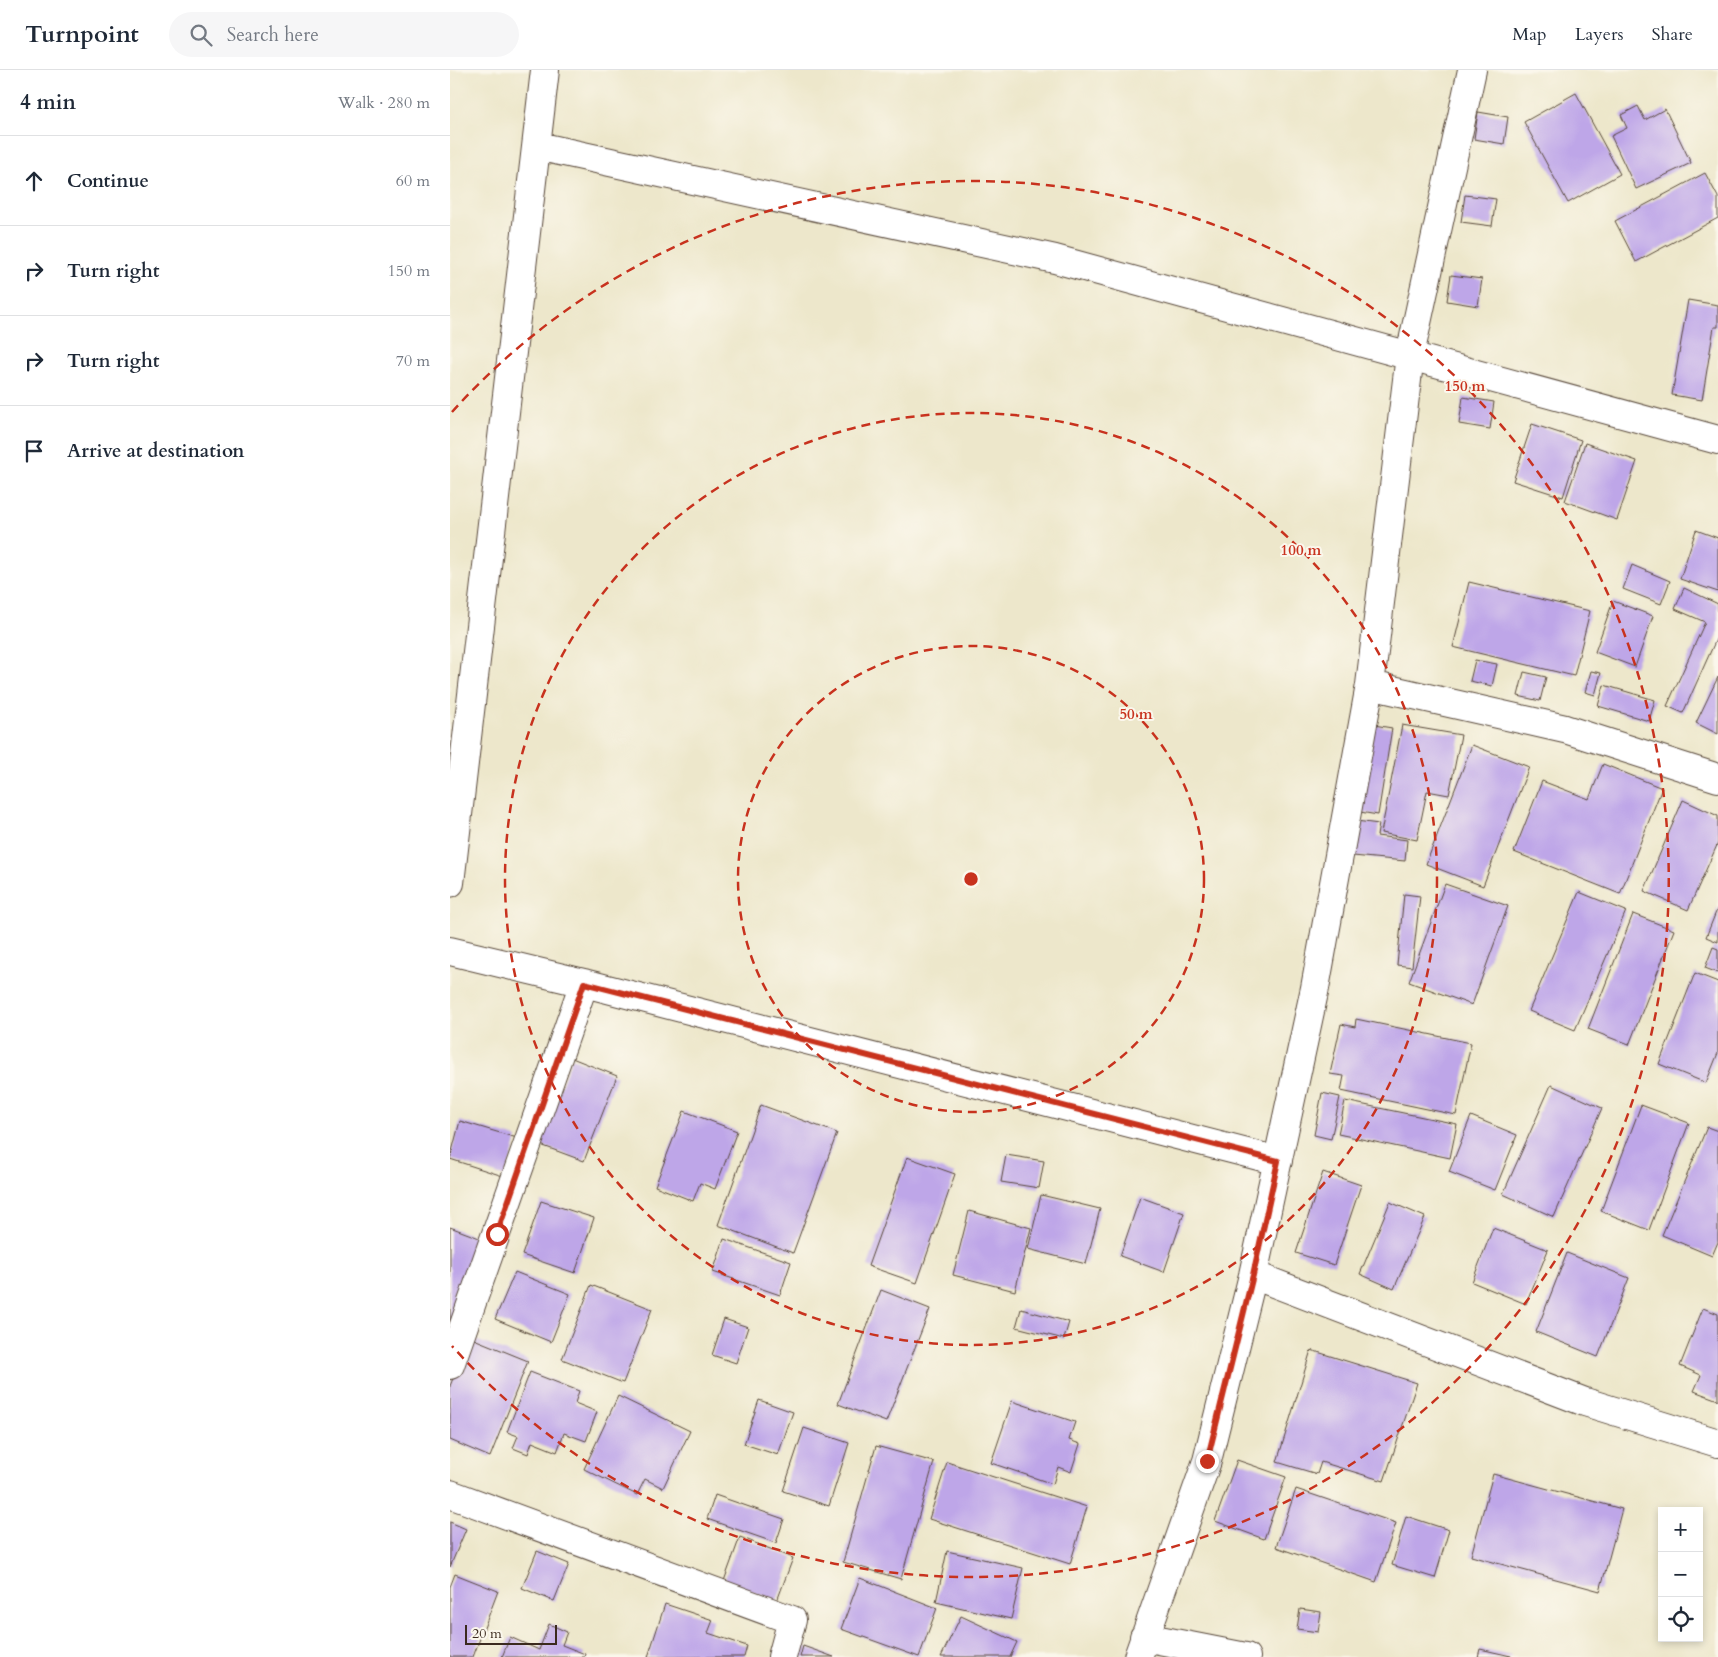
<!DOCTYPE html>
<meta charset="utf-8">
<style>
body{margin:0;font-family:Cardo,serif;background:#f6f6f7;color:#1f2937}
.controls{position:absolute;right:15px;bottom:15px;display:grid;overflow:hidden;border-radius:0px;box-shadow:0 2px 8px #0003}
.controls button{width:45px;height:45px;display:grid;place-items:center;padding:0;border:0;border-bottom:1px solid #e0e1e3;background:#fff;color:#1f2937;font:25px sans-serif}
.scale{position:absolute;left:15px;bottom:12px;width:92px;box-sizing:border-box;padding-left:5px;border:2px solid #3b2a1e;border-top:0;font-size:14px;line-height:18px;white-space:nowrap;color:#3b2a1e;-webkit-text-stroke:4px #fbf7ec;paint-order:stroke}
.stop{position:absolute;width:15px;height:15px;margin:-11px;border:4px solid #c8321e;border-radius:50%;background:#fff}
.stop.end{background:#c8321e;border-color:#fff;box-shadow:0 1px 5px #0008}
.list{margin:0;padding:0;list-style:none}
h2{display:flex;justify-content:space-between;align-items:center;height:65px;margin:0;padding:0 20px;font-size:21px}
h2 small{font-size:16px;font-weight:400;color:#747a83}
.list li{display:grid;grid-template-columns:32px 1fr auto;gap:15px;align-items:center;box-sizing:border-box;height:90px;padding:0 20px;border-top:1px solid #e0e1e3}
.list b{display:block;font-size:19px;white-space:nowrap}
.list em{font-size:16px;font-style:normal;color:#747a83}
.icon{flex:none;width:28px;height:28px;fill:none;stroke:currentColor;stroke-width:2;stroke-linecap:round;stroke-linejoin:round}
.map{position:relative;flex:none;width:1268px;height:1587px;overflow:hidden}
header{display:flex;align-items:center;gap:30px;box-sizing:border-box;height:70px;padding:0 25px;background:#fff;border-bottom:1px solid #e0e1e3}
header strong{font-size:24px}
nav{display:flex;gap:28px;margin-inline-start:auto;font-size:18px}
.search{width:350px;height:45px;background:#f6f6f7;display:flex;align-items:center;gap:12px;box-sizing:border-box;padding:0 18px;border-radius:28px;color:#747a83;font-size:19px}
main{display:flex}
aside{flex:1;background:#fff}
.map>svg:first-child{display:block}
.building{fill:#bea6e8}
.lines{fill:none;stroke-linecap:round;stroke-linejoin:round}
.minor-casing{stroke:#564638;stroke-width:30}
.minor{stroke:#fff;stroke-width:28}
.route{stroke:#c8321e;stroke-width:6}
.ring{fill:none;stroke:#c8321e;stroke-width:2.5;stroke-dasharray:9 6}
.centre{fill:#c8321e;stroke:#fbf7ec;stroke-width:2.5}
.ring-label{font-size:15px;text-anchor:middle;font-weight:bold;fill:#c8321e;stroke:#fbf7ec;stroke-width:4;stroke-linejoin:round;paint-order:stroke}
</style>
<header>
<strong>Turnpoint</strong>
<div class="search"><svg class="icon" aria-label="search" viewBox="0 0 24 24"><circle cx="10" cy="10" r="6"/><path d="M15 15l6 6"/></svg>Search here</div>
<nav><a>Map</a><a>Layers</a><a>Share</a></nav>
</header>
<main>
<aside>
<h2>4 min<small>Walk · 280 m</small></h2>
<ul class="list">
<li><svg class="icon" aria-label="ahead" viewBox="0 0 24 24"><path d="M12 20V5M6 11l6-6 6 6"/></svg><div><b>Continue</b></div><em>60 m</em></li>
<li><svg class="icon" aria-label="right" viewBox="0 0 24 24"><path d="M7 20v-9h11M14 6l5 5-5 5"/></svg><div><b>Turn right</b></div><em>150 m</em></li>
<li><svg class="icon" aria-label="right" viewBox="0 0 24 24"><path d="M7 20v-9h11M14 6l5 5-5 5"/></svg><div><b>Turn right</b></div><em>70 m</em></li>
<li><svg class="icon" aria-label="arrive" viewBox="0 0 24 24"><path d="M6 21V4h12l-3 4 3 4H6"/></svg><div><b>Arrive at destination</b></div></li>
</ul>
</aside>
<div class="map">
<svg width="1268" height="1587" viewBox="0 0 1268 1587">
<rect width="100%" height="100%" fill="#fbf7ec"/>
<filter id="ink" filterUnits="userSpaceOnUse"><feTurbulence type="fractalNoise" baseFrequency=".02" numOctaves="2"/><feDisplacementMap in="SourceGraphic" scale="10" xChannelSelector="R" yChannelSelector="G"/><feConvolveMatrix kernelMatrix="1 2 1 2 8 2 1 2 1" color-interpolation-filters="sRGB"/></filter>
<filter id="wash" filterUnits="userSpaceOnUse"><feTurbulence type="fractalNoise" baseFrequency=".0096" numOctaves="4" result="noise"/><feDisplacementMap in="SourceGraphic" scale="20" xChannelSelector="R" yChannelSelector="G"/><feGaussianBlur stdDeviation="1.12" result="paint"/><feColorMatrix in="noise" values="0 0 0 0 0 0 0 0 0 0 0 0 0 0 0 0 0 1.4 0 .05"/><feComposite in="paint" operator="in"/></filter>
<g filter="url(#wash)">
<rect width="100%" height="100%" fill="#ede7cb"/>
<g id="blocks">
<path class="building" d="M1126,23L1170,104L1118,133L1074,52Z
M1188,36L1195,50L1215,39L1241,93L1186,119L1161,66L1177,58L1171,45Z
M1028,42L1058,47L1054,74L1024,69Z
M1255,103L1268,127V148L1186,192L1165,151Z
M1015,125L1046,129L1042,156L1011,152Z
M1001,205L1032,209L1028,236L997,231Z
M1238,230L1268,235V257H1264L1252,330L1222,325Z
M1013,327L1044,332L1040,359L1009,354Z
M1082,354L1131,370L1113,427L1063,411Z
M1135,373L1187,391L1167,450L1115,431Z
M1246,460L1268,468V522L1230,509Z
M1182,495L1220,511L1211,534L1173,519Z
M1019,512L1140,541L1124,606L1003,577Z
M1234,518L1268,534V565L1233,643L1217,636L1255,552L1225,539Z
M1163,531L1203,546L1185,597L1145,582Z
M1025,590L1047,594L1042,616L1020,611Z
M1141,601L1151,603L1145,625L1135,622Z
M1074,602L1096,607L1090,631L1068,626Z
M1268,607V664L1246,653Z
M1154,615L1205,630L1199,651L1148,636Z
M924,655L942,658L928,745L910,742Z
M952,655L1011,665L999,725L977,721L967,770L931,763Z
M1022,675L1079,697L1033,816L976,794Z
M1153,694L1212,718L1170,824L1064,782L1092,711L1139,729Z
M1233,730L1268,746V773L1238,840L1194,821Z
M906,751L929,754L927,766L957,770L955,791L903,786Z
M995,814L1058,836L1022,935L959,912Z
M1129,822L1176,841L1125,960L1079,941Z
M954,824L970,826L962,897L947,895Z
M1268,837V872L1256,867Z
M1183,844L1224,860L1179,975L1138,959Z
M1263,877L1268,879V903L1255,898Z
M1245,903L1268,912V983L1256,1013L1209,994Z
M906,949L1021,973L1006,1045L891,1021L894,1006L880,1004L891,954L905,957Z
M122,988L167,1006L134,1091L88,1074Z
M1101,1015L1152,1038L1104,1147L1053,1124Z
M872,1023L890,1027L881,1069L864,1065Z
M895,1031L1007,1054L1000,1088L888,1064Z
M311,1035L387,1063L343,1183L268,1155Z
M1191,1035L1239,1053L1199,1160L1151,1141Z
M234,1041L287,1061L265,1119L250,1113L243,1131L205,1116Z
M1021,1046L1067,1065L1045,1120L999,1102Z
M10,1051L67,1068L56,1107L0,1089Z
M1257,1057L1268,1061V1172L1262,1186L1212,1165Z
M556,1085L594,1091L589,1118L551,1112Z
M457,1087L505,1104L467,1213L418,1196Z
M873,1102L911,1115L884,1195L846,1183Z
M591,1125L650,1139L636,1194L578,1179Z
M690,1127L734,1143L714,1202L670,1186Z
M91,1131L144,1148L125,1203L72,1185Z
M940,1132L975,1147L944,1219L910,1204Z
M519,1141L581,1158L565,1221L503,1205Z
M0,1157L40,1172L9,1255L0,1252Z
M1043,1158L1098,1180L1076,1234L1022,1212Z
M274,1169L341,1192L330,1225L263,1202Z
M1117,1183L1179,1208L1148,1287L1086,1262Z
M65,1202L120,1224L101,1272L45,1249Z
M141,1215L202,1239L173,1313L112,1289Z
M431,1220L480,1239L436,1352L388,1334Z
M1253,1238L1268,1244V1330L1244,1321L1251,1305L1230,1296Z
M571,1239L619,1252L614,1269L566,1257Z
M274,1249L298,1257L286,1293L262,1285Z
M19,1267L78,1291L40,1387L0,1370V1316Z
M861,1280L967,1313L934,1411L871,1392L867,1404L827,1392Z
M80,1302L129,1321L125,1333L147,1342L136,1371L114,1363L107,1382L82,1372L78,1384L63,1378L68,1366L57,1362Z
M168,1326L240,1361L213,1418L195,1409L187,1425L134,1399Z
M309,1330L343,1342L328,1385L294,1374Z
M562,1331L625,1352L619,1370L630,1374L621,1402L608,1397L603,1414L541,1393Z
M354,1358L399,1373L379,1436L333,1421Z
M426,1376L484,1392L451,1509L393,1492Z
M787,1390L836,1407L814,1469L765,1451Z
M497,1392L637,1437L620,1494L479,1449Z
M1043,1404L1172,1439L1150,1521L1021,1486Z
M846,1419L946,1453L926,1512L826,1477Z
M265,1425L334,1449L326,1473L257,1449Z
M956,1446L999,1460L985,1508L942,1495Z
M0,1452L16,1459L0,1497Z
M290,1467L343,1488L327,1531L274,1511Z
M87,1481L119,1494L104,1531L72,1518Z
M497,1481L573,1498L561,1549L486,1532Z
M5,1504L48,1521L23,1587H0V1517Z
M410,1508L487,1538L469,1587L391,1559Z
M215,1534L263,1550L258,1563L297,1576L294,1587H198Z
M850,1539L871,1542L868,1562L847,1559Z
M511,1546L567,1572L560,1587H491Z
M99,1554L117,1562L112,1575L135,1584L134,1587H52L60,1567L89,1580Z
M353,1576L384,1587H350Z
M1030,1579L1061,1586V1587H1028Z"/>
</g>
</g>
<g filter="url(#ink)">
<use href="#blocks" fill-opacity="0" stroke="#564638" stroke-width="1"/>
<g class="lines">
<defs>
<path id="minor" d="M87,76L605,189L1268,370
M920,615L1115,659L1268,708
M0,813L95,0
M0,881L134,913L828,1091
M803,1205L1135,1332L1268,1373
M0,1295L134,913
M0,1424L342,1550L332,1587
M694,1567L796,1587
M688,1587L757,1391L803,1205L865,918L920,615L960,285L1022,0"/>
</defs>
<use href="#minor" class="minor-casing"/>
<use href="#minor" class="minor"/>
</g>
</g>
<g class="lines" filter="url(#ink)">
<path class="route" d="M47,1164L134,913L828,1091L803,1205L757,1391"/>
</g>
<g class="ring">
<circle cx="521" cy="809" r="233"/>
<circle cx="521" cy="809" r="466"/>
<path d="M2 342A698 698 0 1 1 2 1276"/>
</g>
<circle cx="521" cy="809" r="8" class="centre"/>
<g class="ring-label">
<text x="1015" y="321">150 m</text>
<text x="851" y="485">100 m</text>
<text x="686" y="649">50 m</text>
</g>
</svg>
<div class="controls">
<button>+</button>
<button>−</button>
<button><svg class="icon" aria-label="locate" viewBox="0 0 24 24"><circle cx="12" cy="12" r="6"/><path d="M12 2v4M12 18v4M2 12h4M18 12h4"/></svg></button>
</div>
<div class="scale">20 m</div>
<div class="stop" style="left:47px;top:1164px"></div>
<div class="stop end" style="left:757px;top:1391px"></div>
</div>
</main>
